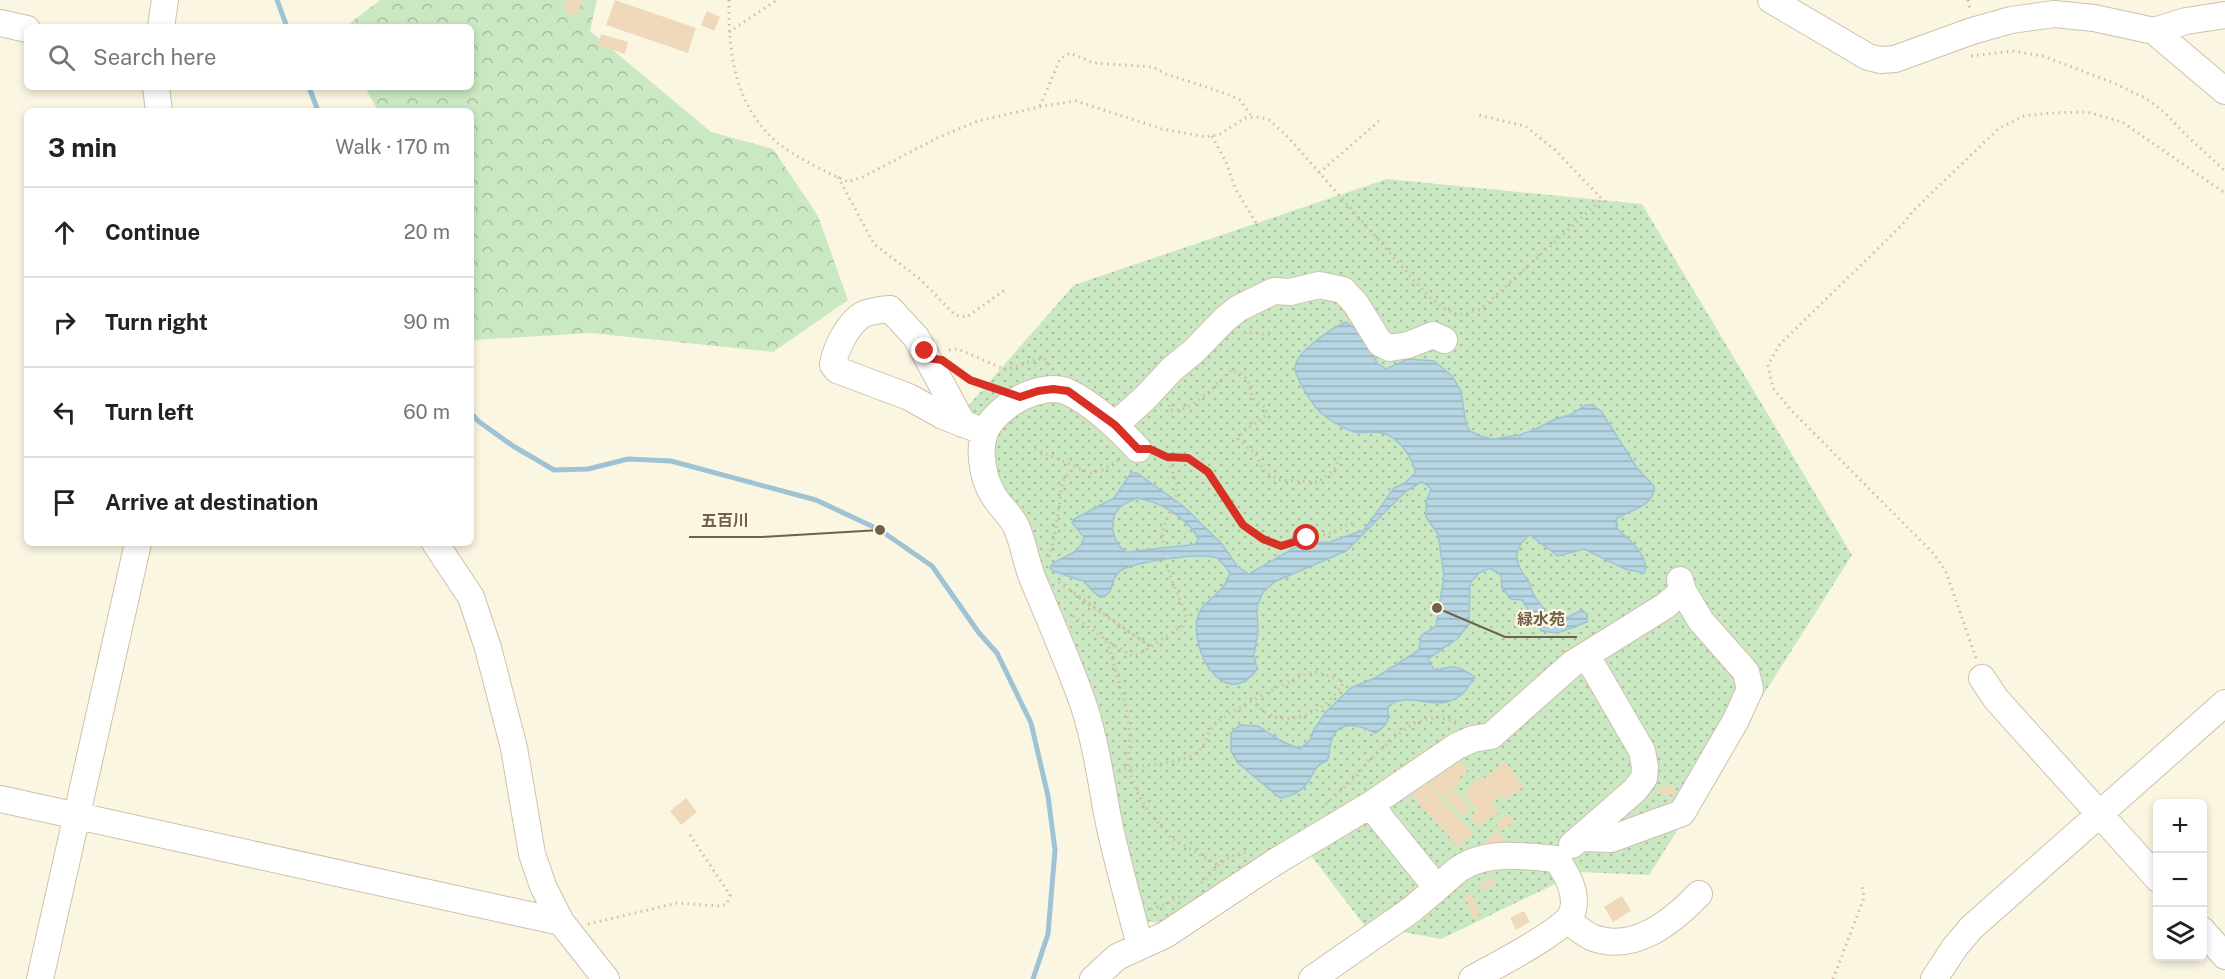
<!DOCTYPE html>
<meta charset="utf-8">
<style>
body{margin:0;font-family:"Public Sans","Noto Sans JP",sans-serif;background:#f2f2f2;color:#222}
.controls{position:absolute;right:18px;bottom:18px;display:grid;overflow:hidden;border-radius:9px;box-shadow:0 3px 9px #0003}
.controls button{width:54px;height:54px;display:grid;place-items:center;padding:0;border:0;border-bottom:2px solid #e0e0e0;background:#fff;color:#222;font:30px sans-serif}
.stop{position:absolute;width:18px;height:18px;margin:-14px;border:4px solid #d93025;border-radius:50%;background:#fff}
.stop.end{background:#d93025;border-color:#fff;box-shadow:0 2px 6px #0008}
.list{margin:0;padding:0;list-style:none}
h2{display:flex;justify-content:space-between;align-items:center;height:78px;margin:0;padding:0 24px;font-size:26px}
h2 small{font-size:20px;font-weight:400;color:#767676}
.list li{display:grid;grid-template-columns:39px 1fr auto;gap:18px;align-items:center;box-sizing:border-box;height:90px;padding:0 24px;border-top:2px solid #e0e0e0}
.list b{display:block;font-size:22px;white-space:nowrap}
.list em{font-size:20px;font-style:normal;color:#767676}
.icon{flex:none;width:33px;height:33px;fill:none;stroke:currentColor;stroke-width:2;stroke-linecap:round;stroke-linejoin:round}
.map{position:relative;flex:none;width:2225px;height:979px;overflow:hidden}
.search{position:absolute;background:#fff;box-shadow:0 3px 9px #0003;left:24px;top:24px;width:450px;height:66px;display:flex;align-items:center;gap:15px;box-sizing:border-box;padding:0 21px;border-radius:9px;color:#767676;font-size:22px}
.panel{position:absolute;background:#fff;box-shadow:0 3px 9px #0003;left:24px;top:108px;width:450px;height:438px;border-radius:9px}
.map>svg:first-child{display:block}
.forest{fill:url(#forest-crowns)}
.garden{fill:url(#garden-dots)}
.water{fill:url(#water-rules);stroke:#9ec3d5;stroke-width:1.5;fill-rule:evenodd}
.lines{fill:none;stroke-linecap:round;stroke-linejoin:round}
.stream{stroke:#9ec3d5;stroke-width:5}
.building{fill:#f0d9ba}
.minor-casing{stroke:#cec1ac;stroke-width:28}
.path{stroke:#d4bc9e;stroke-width:3;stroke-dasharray:1.5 4.5;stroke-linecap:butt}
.minor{stroke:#fff;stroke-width:26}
.route{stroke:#d93025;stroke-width:8}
.leader{fill:none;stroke:#725f49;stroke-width:2}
.callout-dot{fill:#725f49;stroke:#fff9e8;stroke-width:2}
.callout-label{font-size:16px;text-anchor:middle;font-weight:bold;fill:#725f49;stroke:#fff9e8;stroke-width:4.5;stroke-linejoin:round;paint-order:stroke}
</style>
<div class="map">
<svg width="2225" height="979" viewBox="0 0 2225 979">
<defs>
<pattern id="forest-crowns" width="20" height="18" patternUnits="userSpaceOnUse" patternTransform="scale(1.5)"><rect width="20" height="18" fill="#cae8c1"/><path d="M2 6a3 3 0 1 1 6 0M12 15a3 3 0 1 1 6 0" fill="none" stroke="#a8bf9f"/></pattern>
<pattern id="garden-dots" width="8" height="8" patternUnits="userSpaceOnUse" patternTransform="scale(1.5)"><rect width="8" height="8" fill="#cae8c1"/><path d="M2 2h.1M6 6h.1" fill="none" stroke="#a8bf9f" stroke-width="1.8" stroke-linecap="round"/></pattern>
<pattern id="water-rules" width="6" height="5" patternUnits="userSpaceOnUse" patternTransform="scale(1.5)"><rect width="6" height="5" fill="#b7d6e4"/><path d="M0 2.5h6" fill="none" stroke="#99b1bb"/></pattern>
</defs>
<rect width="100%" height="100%" fill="#fbf6e2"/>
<path class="forest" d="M380,0H597L590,31L711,132L773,149L818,216L848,300L773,352L591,333L473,340L471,334V111H378L365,87H471V27H345Z"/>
<path class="garden" d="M1387,179L1642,204L1852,555L1649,875L1580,872L1441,939L1364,925L1297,837L1169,924L1138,920L1078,661L969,405L1074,285Z"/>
<path class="water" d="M1346,322L1363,334L1377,363L1386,369L1408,359L1434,361L1452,376L1461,391L1466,424L1470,431L1480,436L1493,439L1520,435L1538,428L1555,419L1570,415L1586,405H1592L1601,411L1637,468L1654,486C1656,505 1631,510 1617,518L1616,527C1627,539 1651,555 1644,573L1625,569L1584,549L1558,556L1530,535C1510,549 1516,567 1530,583C1530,595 1548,615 1558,622L1582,610L1587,614V622L1558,633L1541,631L1522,600L1511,599L1502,588L1501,575L1490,568L1479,573L1470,583L1469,624L1458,638L1428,659L1435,671C1453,665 1458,665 1475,677C1471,682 1468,688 1464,692C1440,718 1408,687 1388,707C1389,720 1388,726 1375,733C1360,725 1337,718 1331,742C1329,749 1330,755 1327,761C1306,767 1317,792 1280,798L1238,763L1231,751V733L1240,725L1258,726L1281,741L1300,749L1311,739L1313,731L1326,712L1351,688L1377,677L1419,650L1421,636L1436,626L1444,576L1438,534L1426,517V502L1431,489L1427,485L1421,482L1405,492L1346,551L1276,581L1263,592L1257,607L1258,632L1254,655L1257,669C1224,715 1186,645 1199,613C1204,600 1224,594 1230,573C1227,569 1223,562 1218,559C1206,551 1134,562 1121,570C1110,577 1115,591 1104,597L1098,596L1083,581L1053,571L1050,568L1053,563C1066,555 1080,554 1084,537L1072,523L1074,519L1114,498L1131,473H1137L1183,506L1222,544L1237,566L1249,574L1294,548L1311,543L1330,542L1364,530L1394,488L1405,483L1415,473C1413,458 1401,441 1386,434C1376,430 1364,434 1354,432C1344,429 1330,420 1322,414C1314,407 1294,377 1295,367C1297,351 1332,328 1346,322ZM1137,498C1161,502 1186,517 1199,539L1195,544L1190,545L1126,552C1111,542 1107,516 1123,505C1127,502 1133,500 1137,498Z"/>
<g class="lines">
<path class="stream" d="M277,0L287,27
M309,87L318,111
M471,413L478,421L513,446L554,470L588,469L628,459L671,461L816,500L880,530L932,566L979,633L997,653L1031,723L1048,796L1055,850L1048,934L1033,979"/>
</g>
<path class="building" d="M567,0H582L576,16L563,11Z
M615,0L696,28L688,53L606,25Z
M707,11L720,17L714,31L701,25Z
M601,34L628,42L625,54L598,45Z
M1455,755L1468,770L1458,779L1461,782L1443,798L1427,781Z
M1505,761L1524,786L1505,801L1501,796L1492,803L1499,812L1479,827L1470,816L1477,811L1464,794L1469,790L1467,788L1481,777L1483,779Z
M1424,780L1473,833L1458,847L1410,793Z
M1657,787H1675V795L1656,794Z
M1454,790L1471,808L1462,816L1445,798Z
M686,798L697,812L681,825L670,811Z
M1508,813L1514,821L1502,831L1496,824Z
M1497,831L1504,838L1492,849L1485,842Z
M1492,877L1495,883L1482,890L1479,884Z
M1472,893L1480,917L1473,919L1465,896Z
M1622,896L1631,911L1613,922L1604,907Z
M1524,911L1530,922L1516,930L1510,918Z"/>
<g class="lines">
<defs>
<path id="minor" d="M1771,0L1868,57L1880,60L1895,59L1972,31L2011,20L2054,14L2094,18L2154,31L2225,91
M0,23L27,29
M161,27L165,0
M2154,31L2186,21L2225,15
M156,87L159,111
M963,424L916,337L890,309C881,310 865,311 858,318C846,328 835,350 833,365L837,370L909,397L943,416L985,432
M1115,425L1145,398L1172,369L1194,351L1225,319L1239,308L1274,291L1290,292L1319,285L1343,290L1356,304L1380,343L1390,348L1408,345L1433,335L1444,340
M1138,449C1121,430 1092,403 1068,392C1042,380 996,406 985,432C982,440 981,450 982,459C983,470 986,483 992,493C998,505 1010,514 1016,526C1024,544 1026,564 1034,582C1050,620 1066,657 1080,695C1096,738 1101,784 1110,828C1119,868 1130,907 1140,946
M435,543L471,597L488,648L514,748L532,854L543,886L561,922L606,979
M1982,678L1996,699L2158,879
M0,799L561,922
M1580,838L1611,839L1682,813L1736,720L1750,689L1746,672L1701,621L1683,591L1680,580
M1572,845L1635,790L1644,778L1645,767L1642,751L1587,656
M1437,888C1444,882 1451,875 1459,869C1485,850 1526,856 1556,859C1567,874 1577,891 1573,910C1569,929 1491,968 1472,979
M1568,921C1575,926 1583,933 1591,937C1633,954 1672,922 1699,894
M2202,930L2225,956
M40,979L138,543
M1093,979L1117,957L1165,935L1275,862L1370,805L1457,746L1473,739L1491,736L1572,664L1665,606L1683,591
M1312,979L1411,910L1437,888L1370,805
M1934,979L1955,947L1971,928L2225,703"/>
</defs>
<use href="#minor" class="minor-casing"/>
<path class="path" d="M729,0C728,54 735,107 779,144C792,154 812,165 827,172C834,176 841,178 848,182L863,177L937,138L978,121L1043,106L1076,101L1162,129L1206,137L1220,134L1245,118L1259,117L1269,120L1286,135L1428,296C1450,313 1455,319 1481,309L1602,199L1555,150L1525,126L1478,115
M1968,0L1970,9
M729,32L777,0
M1971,56L2012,51L2043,56L2114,83L2147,99L2164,112L2185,134L2225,171
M1040,106L1060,59L1070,53L1094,63L1153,67L1166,74L1227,94L1240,100L1252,117
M1212,136L1226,162L1235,188L1258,226
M1319,173L1379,121
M838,177L874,244L921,280L955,315L967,317L1006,289
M1244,332L1272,335
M949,350L958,349L1006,370L1037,359H1045L1051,367
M961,373L970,380L995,390
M1169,405L1170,410C1192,413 1217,384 1231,370C1248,375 1249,381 1252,398L1266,408L1267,414C1257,424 1245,427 1238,439L1256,454L1263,470L1279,480L1318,482L1334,470L1340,457
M1035,449L1090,473L1103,470L1118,460
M1160,454L1167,457L1188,458L1208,472L1243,525L1263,539L1281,546L1334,532L1354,522
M1049,557L1054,539L1063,481L1074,467
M1059,582L1151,647L1075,595
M1073,616L1104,638L1110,650L1126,707L1130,736L1128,767L1136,790L1146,808L1171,838L1218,865
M1105,639L1132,656L1138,655L1182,626L1187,619C1178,591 1161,563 1163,533C1164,517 1177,504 1177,489C1177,478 1169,468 1168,457
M1976,658L1946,572L1934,554L1791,410L1773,388L1768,365L1780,344L1902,225L1914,210L1998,129L2024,116L2051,113L2087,112L2122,122L2225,193
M1119,770C1144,764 1173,766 1196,753C1206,748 1207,731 1216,723C1226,714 1301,673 1313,672C1322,672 1331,677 1339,680L1342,685C1328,708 1296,728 1268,714C1263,711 1258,706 1253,702
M1326,804L1355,778L1368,761L1400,733L1414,723L1436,717L1460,722
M1201,883C1221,866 1220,856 1249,852
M1151,909L1166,904L1183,895
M588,924L677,903L720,906L727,904L730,895L688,832
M1833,979L1864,898L1862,884"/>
<use href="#minor" class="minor"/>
</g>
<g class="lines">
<path class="route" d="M925,351L928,358L942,360L970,380L1020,397L1038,391L1053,389L1068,391L1115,425L1138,449H1150L1167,457L1188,458L1208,472L1243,525L1263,539L1281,546L1307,538"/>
</g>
<path class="leader" d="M880 530L761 537H689M1437 608L1505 637H1577"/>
<g class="callout-dot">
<circle cx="880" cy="530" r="6"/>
<circle cx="1437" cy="608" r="6"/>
</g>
<g class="callout-label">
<text x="725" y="526">五百川</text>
<text x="1541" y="625">緑水苑</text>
</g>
</svg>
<div class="controls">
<button>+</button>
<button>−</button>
<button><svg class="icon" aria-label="layers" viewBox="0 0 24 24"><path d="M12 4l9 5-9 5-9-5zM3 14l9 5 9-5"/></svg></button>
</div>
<div class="stop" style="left:1307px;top:538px"></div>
<div class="stop end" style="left:925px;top:351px"></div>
<div class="search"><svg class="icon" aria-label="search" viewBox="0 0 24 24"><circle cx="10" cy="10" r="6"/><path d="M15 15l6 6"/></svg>Search here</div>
<section class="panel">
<h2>3 min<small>Walk · 170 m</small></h2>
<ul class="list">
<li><svg class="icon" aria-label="ahead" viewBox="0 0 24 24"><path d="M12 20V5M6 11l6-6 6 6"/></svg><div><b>Continue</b></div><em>20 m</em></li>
<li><svg class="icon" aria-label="right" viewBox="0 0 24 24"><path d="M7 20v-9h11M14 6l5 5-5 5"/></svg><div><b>Turn right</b></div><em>90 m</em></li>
<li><svg class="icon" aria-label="left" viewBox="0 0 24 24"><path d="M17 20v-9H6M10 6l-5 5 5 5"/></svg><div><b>Turn left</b></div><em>60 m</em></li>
<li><svg class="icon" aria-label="arrive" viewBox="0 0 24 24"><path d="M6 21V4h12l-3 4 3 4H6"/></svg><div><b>Arrive at destination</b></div></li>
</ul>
</section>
</div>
